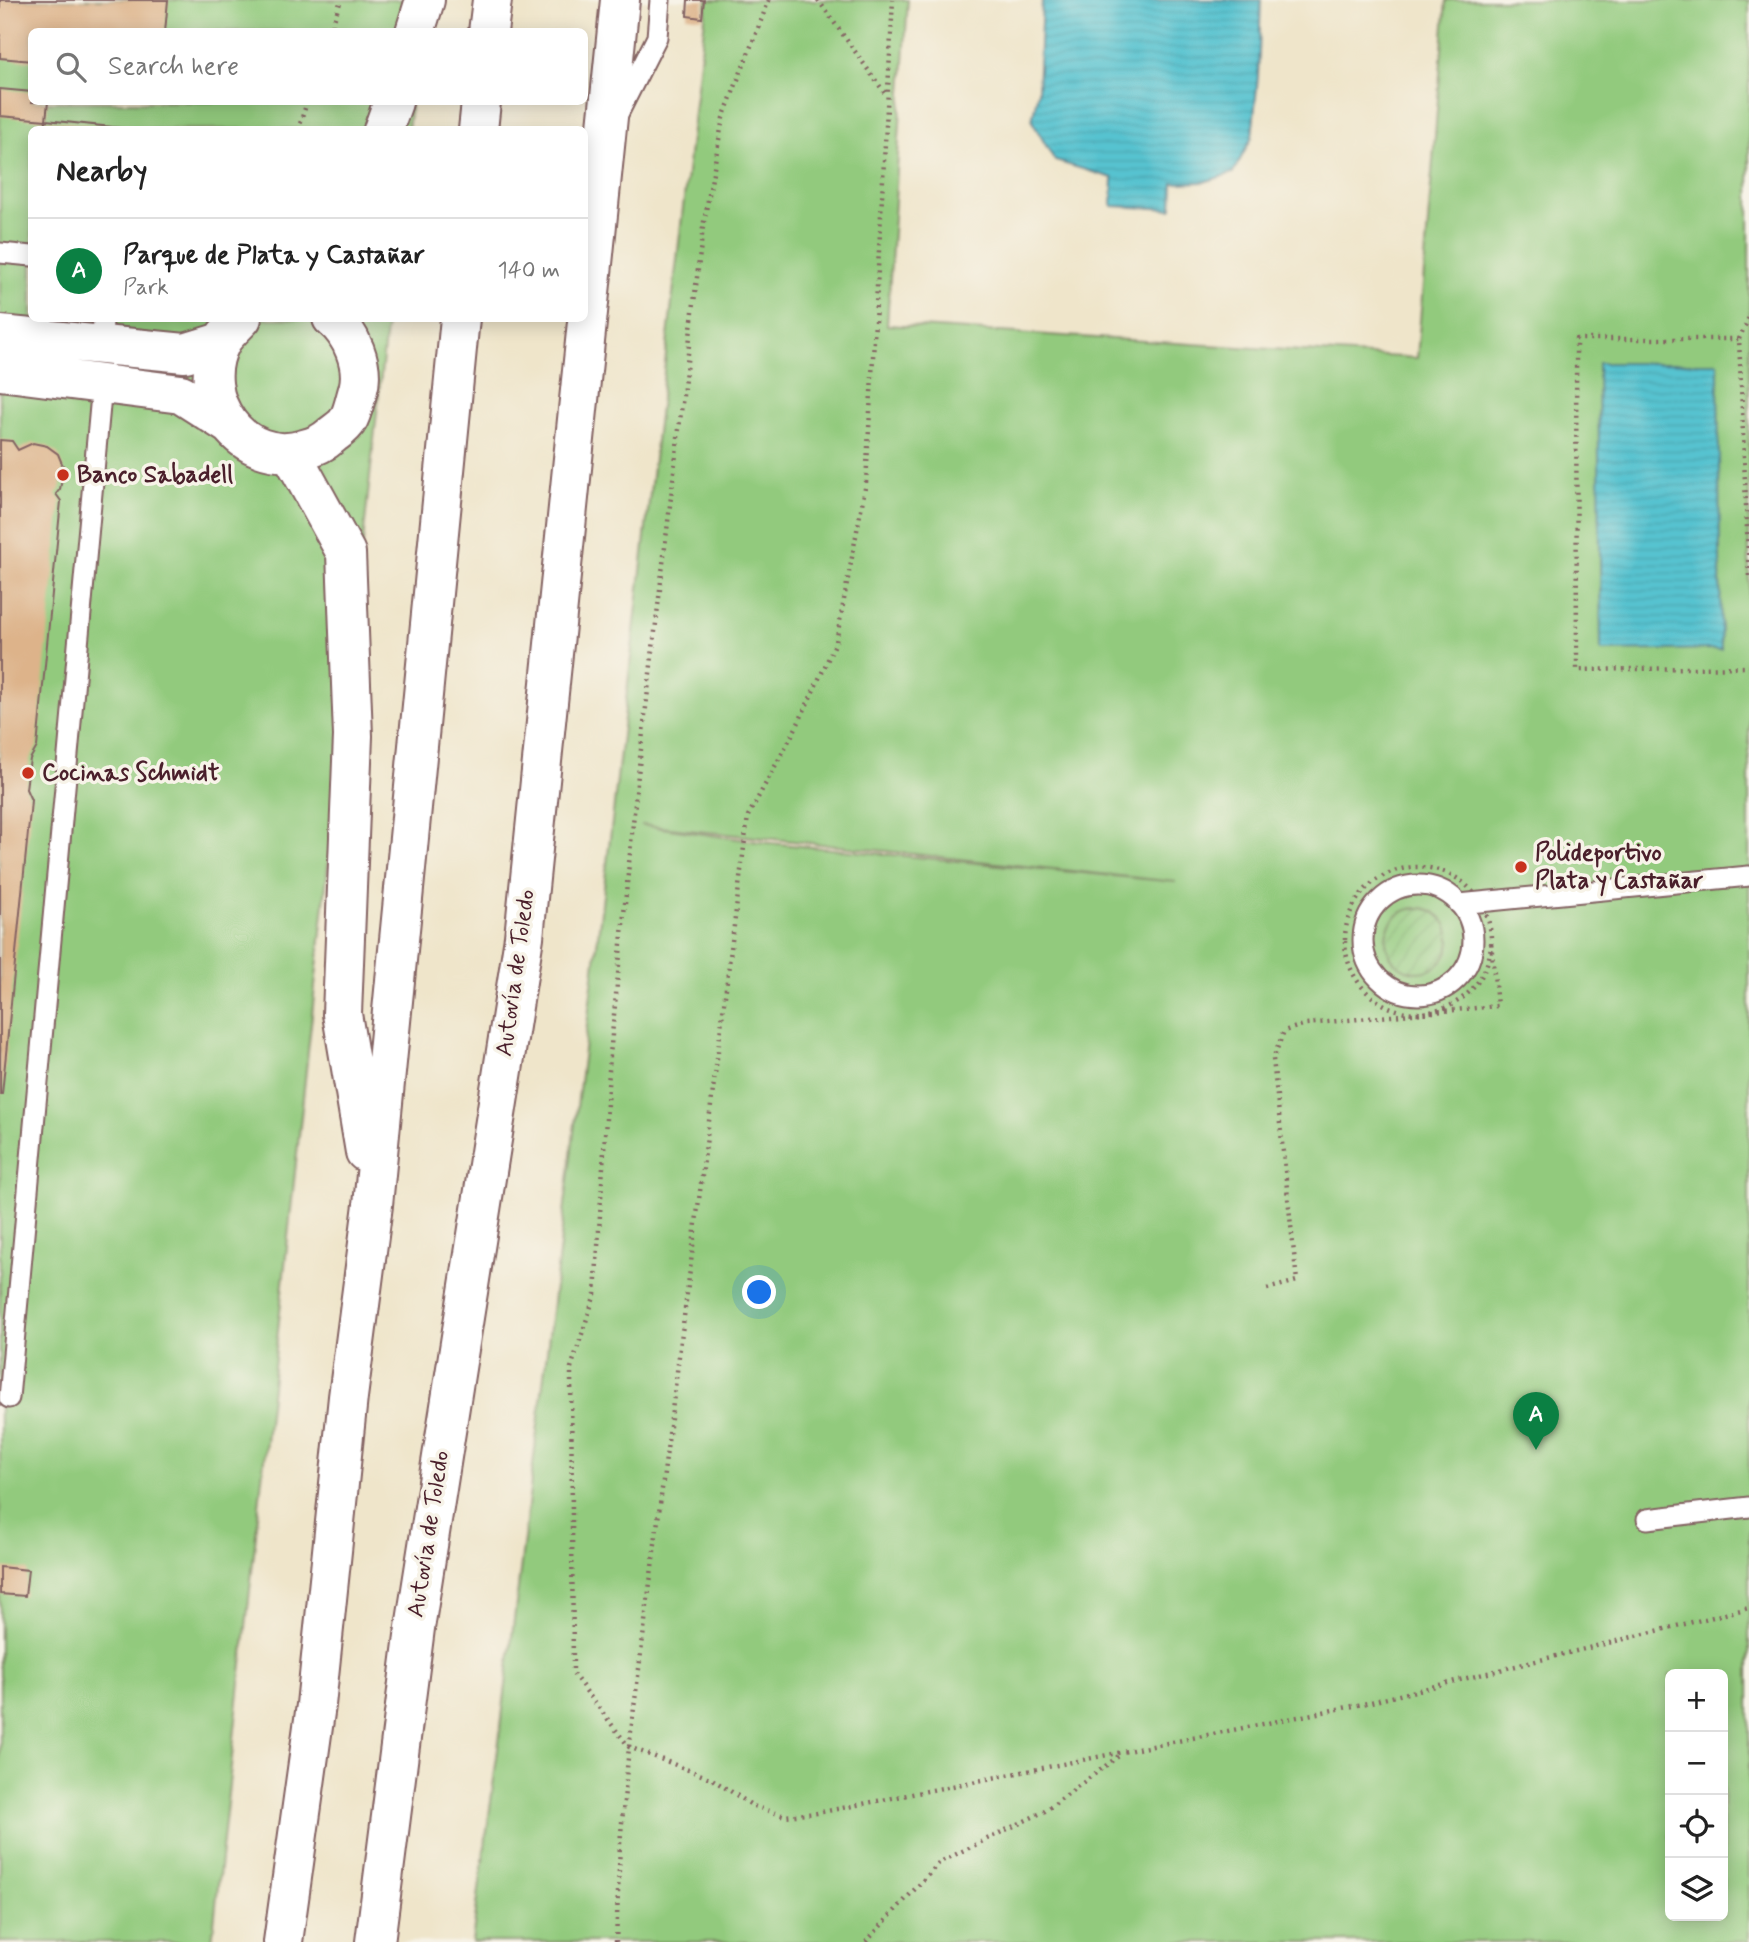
<!DOCTYPE html>
<meta charset="utf-8">
<style>
body{margin:0;font-family:Mynerve,sans-serif;background:#f6f6f6;color:#222}
.controls{position:absolute;right:21px;bottom:21px;display:grid;overflow:hidden;border-radius:10px;box-shadow:0 4px 18px #0003}
.controls button{width:63px;height:63px;display:grid;place-items:center;padding:0;border:0;border-bottom:2px solid #e0e0e0;background:#fff;color:#222;font:35px sans-serif}
.you{position:absolute;left:760px;top:1293px;width:24px;height:24px;margin:-18px;border:5px solid #fff;border-radius:50%;background:#1a73e8;box-shadow:0 0 0 10px #1a73e833}
.badge{display:grid;place-items:center;width:46px;height:46px;border-radius:50%;background:#0b8043;color:#fff;font-size:23px;font-weight:700}
.pin{position:absolute;translate:-50% -58px;filter:drop-shadow(0 2px 4px #0008)}
.pin::after{content:'';position:absolute;top:37px;width:24px;height:21px;background:inherit;clip-path:polygon(0 0,100% 0,50% 100%)}
.list{margin:0;padding:0;list-style:none}
h2{display:flex;justify-content:space-between;align-items:center;height:91px;margin:0;padding:0 28px;font-size:30px}
h2 small{font-size:23px;font-weight:400;color:#767676}
.list li{display:grid;grid-template-columns:46px 1fr auto;gap:21px;align-items:center;box-sizing:border-box;height:105px;padding:0 28px;border-top:2px solid #e0e0e0}
.list b{display:block;font-size:26px;white-space:nowrap}
.list p{margin:0;font-size:23px;white-space:nowrap;color:#767676}
.list em{font-size:23px;font-style:normal;color:#767676}
.icon{flex:none;width:38px;height:38px;fill:none;stroke:currentColor;stroke-width:2;stroke-linecap:round;stroke-linejoin:round}
.map{position:relative;flex:none;width:1749px;height:1942px;overflow:hidden}
.search{position:absolute;background:#fff;box-shadow:0 4px 18px #0003;left:28px;top:28px;width:560px;height:77px;display:flex;align-items:center;gap:18px;box-sizing:border-box;padding:0 24px;border-radius:10px;color:#767676;font-size:26px}
.panel{position:absolute;background:#fff;box-shadow:0 4px 18px #0003;left:28px;top:126px;width:560px;height:196px;border-radius:10px}
.map>svg:first-child{display:block}
.green{fill:#92ca7d;stroke:#6e7454;stroke-width:2;fill-rule:evenodd}
.garden{fill:url(#garden-furrows);stroke:#6e7454;stroke-width:2}
.water{fill:url(#water-rules);stroke:#50717e;stroke-width:2}
.building{fill:#ddb38a}
.lines{fill:none;stroke-linecap:round;stroke-linejoin:round}
.service-casing{stroke:#846463;stroke-width:23}
.minor-casing{stroke:#846463;stroke-width:42}
.motorway-casing{stroke:#846463;stroke-width:42}
.path{stroke:#846463;stroke-width:4.5;stroke-dasharray:2 5;stroke-linecap:butt}
.service{stroke:#fff;stroke-width:19}
.minor{stroke:#fff;stroke-width:38}
.motorway{stroke:#fff;stroke-width:38}
.poi-dot{fill:#c8321e;stroke:#f7f3e8;stroke-width:2.5}
.labels{text-anchor:middle;dominant-baseline:central;stroke-width:7;stroke-linejoin:round;paint-order:stroke}
.poi-label{font-size:24px;font-weight:bold;fill:#4a1f2b;stroke:#f7f3e8;text-anchor:start}
.street-label{font-size:24px;fill:#4a1f2b;stroke:#f7f3e8}
</style>
<div class="map">
<svg width="1749" height="1942" viewBox="0 0 1749 1942">
<defs>
<pattern id="garden-furrows" width="10" height="10" patternUnits="userSpaceOnUse" patternTransform="scale(1.75)"><rect width="10" height="10" fill="#92ca7d"/><path d="M-1 1l2-2M0 10L10 0M9 11l2-2" fill="none" stroke="#7fad6c"/></pattern>
<pattern id="water-rules" width="6" height="5" patternUnits="userSpaceOnUse" patternTransform="scale(1.75)"><rect width="6" height="5" fill="#57c3d0"/><path d="M0 2.5h6" fill="none" stroke="#4da7b3"/></pattern>
</defs>
<rect width="100%" height="100%" fill="#f7f3e8"/>
<filter id="ink" filterUnits="userSpaceOnUse"><feTurbulence type="fractalNoise" baseFrequency=".0143" numOctaves="2"/><feDisplacementMap in="SourceGraphic" scale="14" xChannelSelector="R" yChannelSelector="G"/><feConvolveMatrix kernelMatrix="1 2 1 2 8 2 1 2 1" color-interpolation-filters="sRGB"/></filter>
<filter id="wash" filterUnits="userSpaceOnUse"><feTurbulence type="fractalNoise" baseFrequency=".00686" numOctaves="4" result="noise"/><feDisplacementMap in="SourceGraphic" scale="28" xChannelSelector="R" yChannelSelector="G"/><feGaussianBlur stdDeviation="1.57" result="paint"/><feColorMatrix in="noise" values="0 0 0 0 0 0 0 0 0 0 0 0 0 0 0 0 0 1.4 0 .05"/><feComposite in="paint" operator="in"/></filter>
<g filter="url(#wash)">
<rect width="100%" height="100%" fill="#efe5ca"/>
<path class="green" d="M0,0H422L418,31L32,32V102H411L408,129L32,130V318L387,319L212,1942H0Z
M707,0H908L887,325L1417,358L1446,0H1749V1942H472L500,1734L612,822ZM641,825L1176,882L760,842ZM1670,1674H1723V1916H1670Z"/>
<path class="garden" d="M1386 940a32 32 0 1 1 64 0a32 32 0 1 1-64 0Z"/>
<path class="water" d="M1042,0H1261L1258,76L1252,137L1233,173L1204,182L1173,183L1172,209L1112,206L1113,178L1055,161L1032,121L1038,91Z
M1598,363H1718L1721,649L1601,651Z"/>
<g id="blocks">
<path class="building" d="M0,0H168L165,32H32V61L0,58Z
M688,0H704L702,18L687,16Z
M0,89L32,92V102H48L46,120L0,116Z
M46,120L121,128V130H45Z
M0,440L12,441L18,450L33,443L47,446L58,454L63,466V475L60,489L56,494L61,501L37,747L30,759L28,773L26,789L31,800L30,812L2,1094H0Z
M0,1567L28,1570L25,1596L0,1594Z"/>
</g>
</g>
<g filter="url(#ink)">
<use href="#blocks" fill-opacity="0" stroke="#846463" stroke-width="2"/>
<g class="lines">
<defs>
<path id="service" d="M619,112L657,37L660,0
M0,253L32,256
M102,345L103,318
M1363 940a55 55 0 1 1 110 0a55 55 0 1 1-110 0Z
M1459,904L1749,876
M9,1398L102,384
M1647,1519L1749,1507"/>
<path id="minor" d="M242,318C235,326 225,334 221,342C192,398 243,468 304,449C316,446 323,443 332,435C337,431 345,426 348,420C353,412 355,399 358,390C365,365 351,333 332,318
M0,335L185,353L221,342
M0,371L181,394L228,424"/>
<path id="motorway" d="M415,32L425,0
M488,32L492,0
M383,130L393,102
M478,130L481,102
M291,453L346,553L353,736L342,1014L365,1152
M283,1942L316,1705L348,1397L373,1205L460,318
M375,1942L415,1628L524,937L620,0"/>
</defs>
<use href="#service" class="service-casing"/>
<use href="#minor" class="minor-casing"/>
<use href="#motorway" class="motorway-casing"/>
<path class="path" d="M769,0L723,118L703,227L637,783L610,1055L595,1294L571,1368L573,1674L629,1747L712,1779L753,1806L785,1816L817,1813L1363,1704L1749,1608
M818,0L887,96
M330,32L341,0
M298,130L307,102
M1739,339L1749,317
M1749,576L1739,339H1576L1577,670L1749,667
M1345 940a73 73 0 1 1 146 0a73 73 0 1 1-146 0Z
M1267,1289L1297,1281L1273,1059L1284,1031L1306,1024L1497,1006L1491,941
M616,1942L620,1844L629,1747L748,816L798,724L836,642L866,483L893,0
M866,1942L940,1862L1045,1811L1120,1755"/>
<use href="#service" class="service"/>
<use href="#minor" class="minor"/>
<use href="#motorway" class="motorway"/>
</g>
</g>
<g class="poi-dot">
<circle cx="63" cy="475" r="7"/>
<circle cx="28" cy="773" r="7"/>
<circle cx="1521" cy="867" r="7"/>
</g>
<g class="labels">
<g class="poi-label">
<text x="77" y="475">Banco Sabadell</text>
<text x="42" y="773">Cocinas Schmidt</text>
<text x="1535" y="853">Polideportivo<tspan x="1535" dy="28">Plata y Castañar</tspan></text>
</g>
<g class="street-label">
<text transform="translate(516 973) rotate(-82)">Autovía de Toledo</text>
<text transform="translate(429 1534) rotate(-81)">Autovía de Toledo</text>
</g>
</g>
</svg>
<div class="controls">
<button>+</button>
<button>−</button>
<button><svg class="icon" aria-label="locate" viewBox="0 0 24 24"><circle cx="12" cy="12" r="6"/><path d="M12 2v4M12 18v4M2 12h4M18 12h4"/></svg></button>
<button><svg class="icon" aria-label="layers" viewBox="0 0 24 24"><path d="M12 4l9 5-9 5-9-5zM3 14l9 5 9-5"/></svg></button>
</div>
<div class="you"></div>
<div class="pin badge" style="left:1536px;top:1450px">A</div>
<div class="search"><svg class="icon" aria-label="search" viewBox="0 0 24 24"><circle cx="10" cy="10" r="6"/><path d="M15 15l6 6"/></svg>Search here</div>
<section class="panel">
<h2>Nearby<small></small></h2>
<ul class="list">
<li><span class="badge">A</span><div><b>Parque de Plata y Castañar</b><p>Park</p></div><em>140 m</em></li>
</ul>
</section>
</div>
